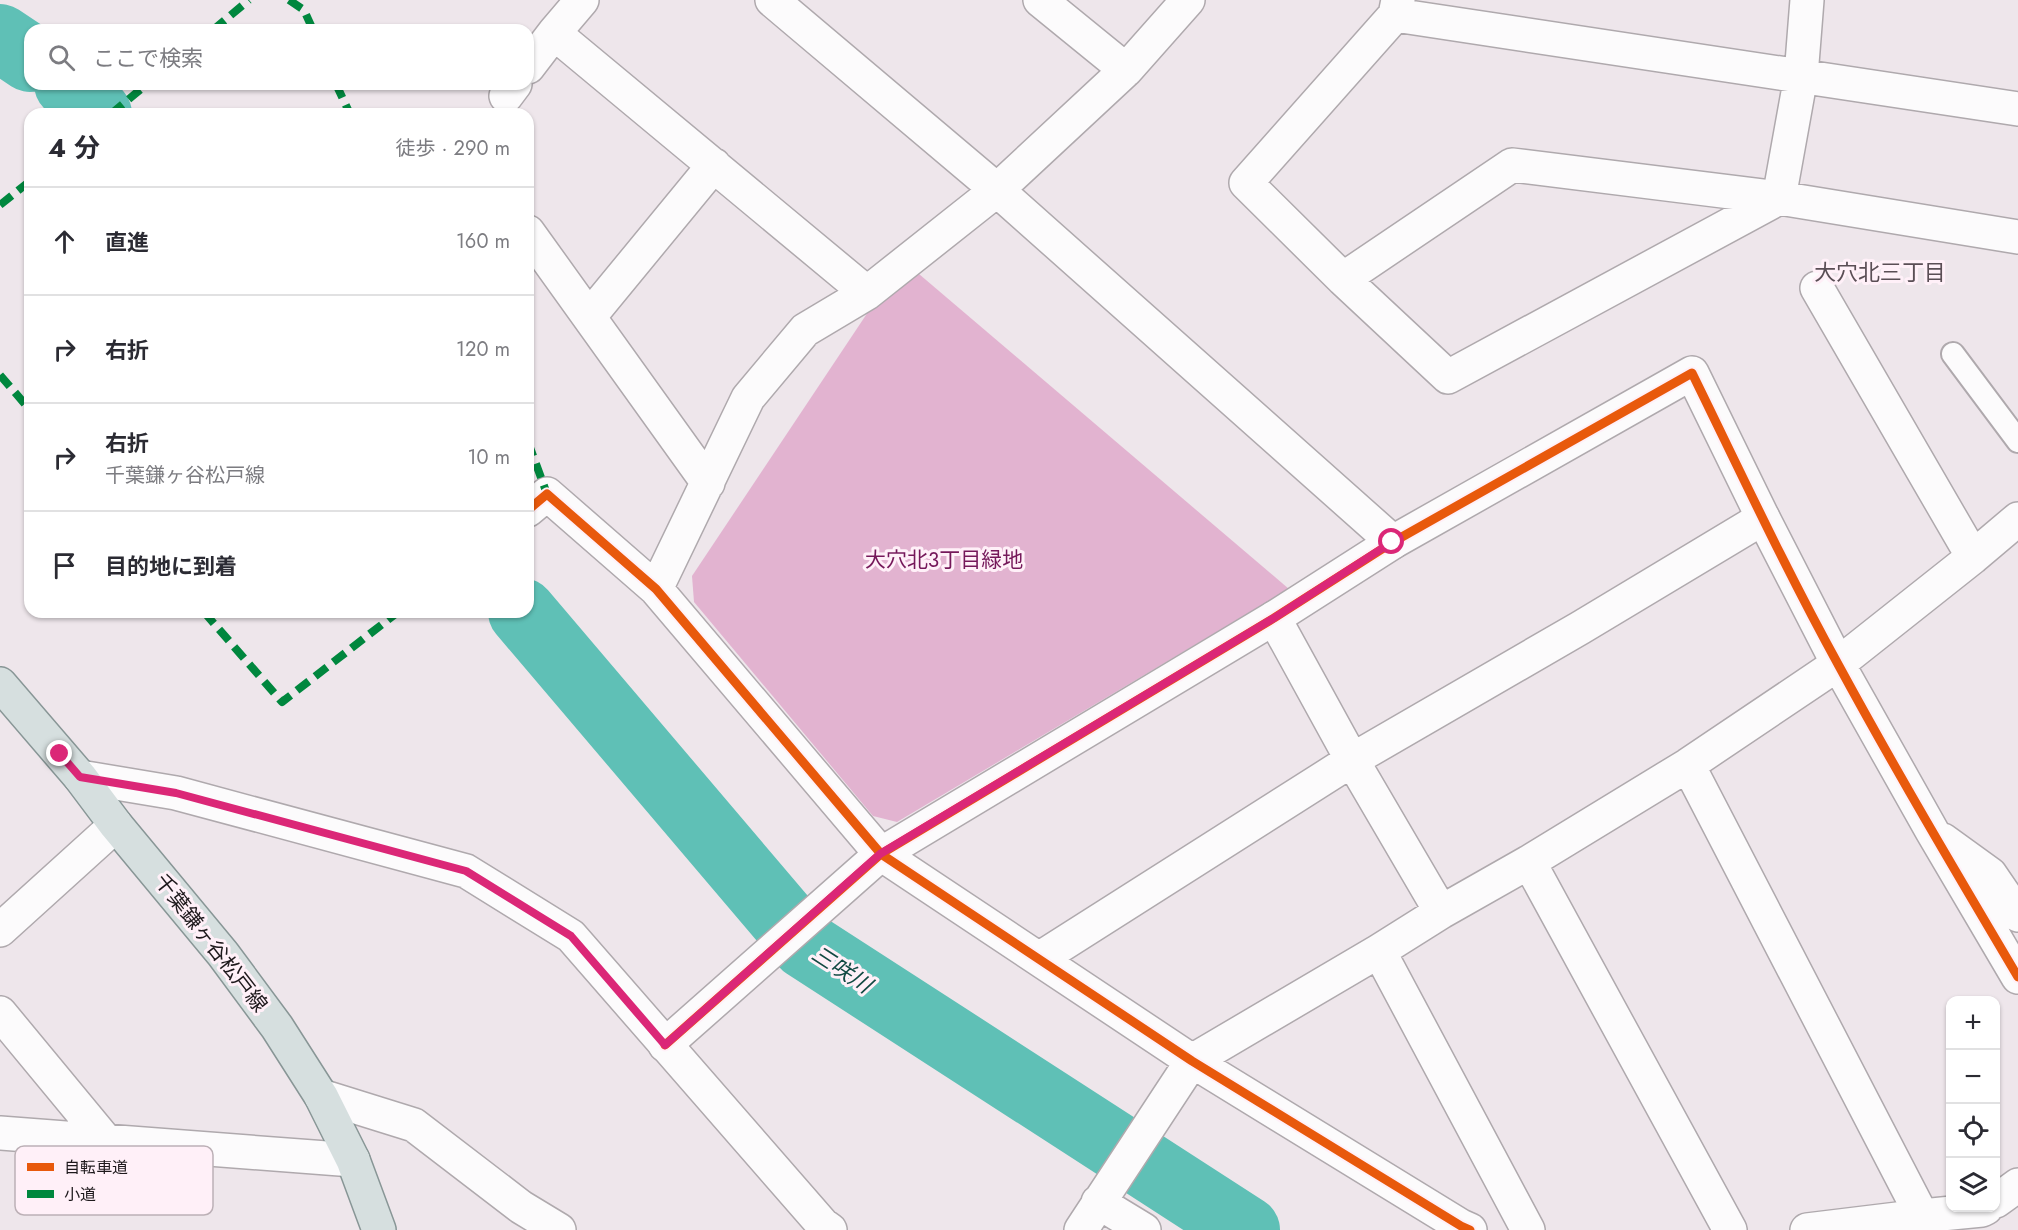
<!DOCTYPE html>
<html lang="ja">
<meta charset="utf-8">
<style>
body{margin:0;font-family:Jost,"Noto Sans JP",sans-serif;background:#f2f2f3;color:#2b2b33}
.controls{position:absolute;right:18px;bottom:18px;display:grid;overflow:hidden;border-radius:12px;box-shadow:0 2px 4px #0004}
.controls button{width:54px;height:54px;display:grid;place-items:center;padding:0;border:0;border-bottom:2px solid #e1e1e2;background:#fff;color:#2b2b33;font:30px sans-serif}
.stop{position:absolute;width:18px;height:18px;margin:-14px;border:4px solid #db2777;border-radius:50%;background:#fff}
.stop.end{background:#db2777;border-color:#fff;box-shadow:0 2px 6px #0008}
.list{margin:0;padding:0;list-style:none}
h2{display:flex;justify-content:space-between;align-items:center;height:78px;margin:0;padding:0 24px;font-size:26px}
h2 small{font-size:20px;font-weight:400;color:#7c7c81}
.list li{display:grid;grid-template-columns:39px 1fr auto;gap:18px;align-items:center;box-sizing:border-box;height:108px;padding:0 24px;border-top:2px solid #e1e1e2}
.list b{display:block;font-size:22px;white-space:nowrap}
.list p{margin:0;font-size:20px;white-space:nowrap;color:#7c7c81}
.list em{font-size:20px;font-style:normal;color:#7c7c81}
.icon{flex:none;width:33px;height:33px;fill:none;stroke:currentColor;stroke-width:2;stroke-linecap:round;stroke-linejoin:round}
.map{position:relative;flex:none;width:2018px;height:1230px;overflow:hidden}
.search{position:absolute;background:#fff;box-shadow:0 2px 4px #0004;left:24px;top:24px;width:510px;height:66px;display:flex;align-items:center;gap:15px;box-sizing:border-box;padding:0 21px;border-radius:18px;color:#7c7c81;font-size:22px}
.panel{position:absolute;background:#fff;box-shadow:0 2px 4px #0004;left:24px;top:108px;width:510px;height:510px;border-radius:18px}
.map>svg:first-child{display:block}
.forest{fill:#e2b3d0}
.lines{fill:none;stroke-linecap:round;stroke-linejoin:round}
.river{stroke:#5fc0b6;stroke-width:68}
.service-casing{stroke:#afa9ad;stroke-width:26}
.minor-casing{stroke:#afa9ad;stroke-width:36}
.tertiary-casing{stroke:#afa9ad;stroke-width:36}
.primary-casing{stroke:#889696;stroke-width:36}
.service{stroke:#fcfbfc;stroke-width:22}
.minor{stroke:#fcfbfc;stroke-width:33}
.tertiary{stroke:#fcfbfc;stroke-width:33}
.primary{stroke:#d6dfdf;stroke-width:33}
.quiet{stroke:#00873e;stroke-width:8;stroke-dasharray:15 8;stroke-linecap:butt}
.cycleway-casing{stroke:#fff0f8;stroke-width:13}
.cycleway{stroke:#e8590c;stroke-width:9}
.route{stroke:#db2777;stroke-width:8}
.labels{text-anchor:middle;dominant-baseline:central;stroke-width:6;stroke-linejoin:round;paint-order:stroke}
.park-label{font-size:21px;fill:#75185a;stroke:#fff0f8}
.street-label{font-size:21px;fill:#1e191c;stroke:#fff0f8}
.neighbourhood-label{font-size:22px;fill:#5a4e55;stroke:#fff0f8}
.water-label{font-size:22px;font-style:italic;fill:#124a43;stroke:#fff0f8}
.key{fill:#fff0f8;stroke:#bcb0b6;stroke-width:1.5}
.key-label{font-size:16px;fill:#1e191c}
</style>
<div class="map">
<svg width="2018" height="1230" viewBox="0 0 2018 1230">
<rect width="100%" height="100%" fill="#eee6eb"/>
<path class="forest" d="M919,274L1289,589L897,822L873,816L694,602L692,576L868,312Z"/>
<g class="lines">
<path class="river" d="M0,38L30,58
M68,84L77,90L98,114
M522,612L805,945L1246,1230"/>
<defs>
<path id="service" d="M1953,354L2018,441"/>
<path id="minor" d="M582,0L554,33L867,293
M772,0L997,190L1393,542
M1040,0L1126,70
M1398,0L1395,15L1246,183L1343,279L1448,377L1779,198L1801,76L1807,0
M1395,15L2018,109
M528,67L554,33
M506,96L515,84
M528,232L708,483
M1343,279L1512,165L1779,198L2018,237
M1817,288L1973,557
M589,317L714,165
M528,510L547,494L656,589L881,854L1192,1061L1461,1226L1470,1230
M656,589L748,398L805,330L867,293L997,190L1126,70L1188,0
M1274,618L1352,760L1441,912
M1838,664L1932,831L2018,977
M1688,765L1922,1216L1982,1210L1986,1208
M80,777L176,793L466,871L571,936L823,1225L830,1230
M1943,840L1990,874L2018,915
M1529,862L1730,1230
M0,930L116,825
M1379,951L1528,1230
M1039,959L1352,760L1580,628L1763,518
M0,1013L105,1140
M321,1096L414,1125L521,1207L559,1230
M0,1133L353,1160
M1996,1201L2018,1185
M1098,1202L1144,1230
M1081,1230L1192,1061L1379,951L1441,912L1529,862L1688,765L1838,664L1973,557L2018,519"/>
<path id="tertiary" d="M665,1045L881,854L1274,618L1393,542L1692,373L1763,518L1838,664
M1807,1230L1922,1216"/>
<path id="primary" d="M0,684L80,777L116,825L223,954L277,1027L321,1096L353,1160L379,1230"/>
</defs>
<use href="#service" class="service-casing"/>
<use href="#minor" class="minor-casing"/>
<use href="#tertiary" class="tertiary-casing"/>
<use href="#primary" class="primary-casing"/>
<use href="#service" class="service"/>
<use href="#minor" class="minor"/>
<use href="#tertiary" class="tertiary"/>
<use href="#primary" class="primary"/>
<path class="quiet" d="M289,0L304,10L313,30
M213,30L249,0
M336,84L350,114
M111,114L147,84
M0,205L30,181
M0,375L30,410
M528,442L547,494
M204,612L282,702L398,612"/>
<defs>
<path id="cycleway" d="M528,510L547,494L656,589L881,854L1192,1061L1461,1226L1470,1230
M665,1045L881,854L1274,618L1393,542L1692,373C1740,471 1786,570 1839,666C1896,771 1957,874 2018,977"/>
</defs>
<use href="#cycleway" class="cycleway-casing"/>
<use href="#cycleway" class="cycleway"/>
</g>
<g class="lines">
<path class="route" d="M60,754L80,777L176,793L466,871L571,936L665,1045L880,854L1274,618L1392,542"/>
</g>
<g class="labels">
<g class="park-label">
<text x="944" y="560">大穴北3丁目緑地</text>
</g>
<g class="street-label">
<text transform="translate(211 943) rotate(52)">千葉鎌ヶ谷松戸線</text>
</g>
<g class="neighbourhood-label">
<text x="1880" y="272">大穴北三丁目</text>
</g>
<g class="water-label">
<text transform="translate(842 969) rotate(33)">三咲川</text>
</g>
</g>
<rect x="15" y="1146" width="198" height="69" rx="9" class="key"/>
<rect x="27" y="1163" width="27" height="8" fill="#e8590c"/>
<rect x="27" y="1190" width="27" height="8" fill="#00873e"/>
<g class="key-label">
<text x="64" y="1173">自転車道</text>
<text x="64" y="1200">小道</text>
</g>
</svg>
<div class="controls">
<button>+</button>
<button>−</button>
<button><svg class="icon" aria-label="locate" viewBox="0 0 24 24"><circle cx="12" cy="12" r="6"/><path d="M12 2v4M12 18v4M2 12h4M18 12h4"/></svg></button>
<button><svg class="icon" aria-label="layers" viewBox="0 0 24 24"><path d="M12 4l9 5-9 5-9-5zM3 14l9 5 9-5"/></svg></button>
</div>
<div class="stop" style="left:1392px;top:542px"></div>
<div class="stop end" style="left:60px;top:754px"></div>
<div class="search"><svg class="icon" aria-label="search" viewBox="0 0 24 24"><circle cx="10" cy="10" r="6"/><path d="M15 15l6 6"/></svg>ここで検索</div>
<section class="panel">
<h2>4 分<small>徒歩 · 290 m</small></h2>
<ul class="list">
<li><svg class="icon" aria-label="ahead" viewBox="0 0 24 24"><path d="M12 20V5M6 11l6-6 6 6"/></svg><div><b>直進</b></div><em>160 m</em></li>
<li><svg class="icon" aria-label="right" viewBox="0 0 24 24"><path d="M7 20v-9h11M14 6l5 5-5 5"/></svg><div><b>右折</b></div><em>120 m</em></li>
<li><svg class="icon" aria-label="right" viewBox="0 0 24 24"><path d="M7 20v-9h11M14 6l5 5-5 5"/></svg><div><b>右折</b><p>千葉鎌ヶ谷松戸線</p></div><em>10 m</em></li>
<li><svg class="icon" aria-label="arrive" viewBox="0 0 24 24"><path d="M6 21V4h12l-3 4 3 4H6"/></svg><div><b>目的地に到着</b></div></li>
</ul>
</section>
</div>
